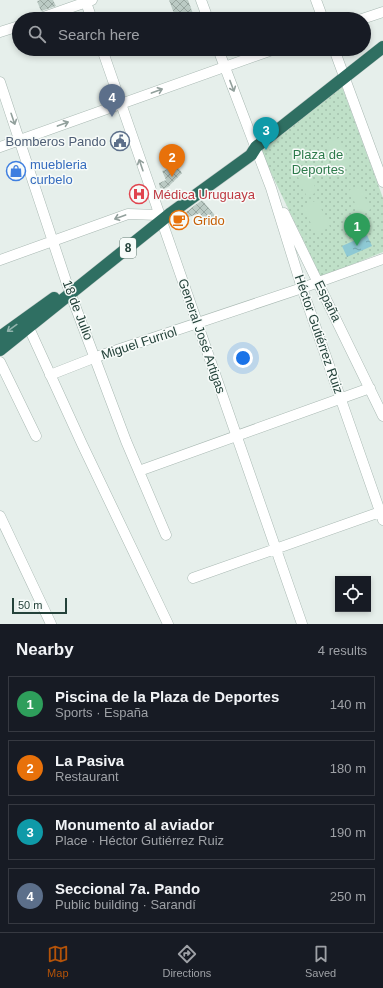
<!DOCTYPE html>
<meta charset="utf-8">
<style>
body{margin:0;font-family:Helvetica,sans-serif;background:#20242c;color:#f1f3f6}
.controls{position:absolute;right:12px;bottom:12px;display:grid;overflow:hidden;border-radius:0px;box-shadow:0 2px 6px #0003}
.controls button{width:36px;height:36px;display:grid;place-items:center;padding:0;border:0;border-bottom:1px solid #363941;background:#171b24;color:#f1f3f6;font:20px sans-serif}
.scale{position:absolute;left:12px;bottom:10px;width:55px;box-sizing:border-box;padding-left:4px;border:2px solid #24423a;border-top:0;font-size:11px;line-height:14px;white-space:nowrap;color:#24423a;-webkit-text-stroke:3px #f7fbf9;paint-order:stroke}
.you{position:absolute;left:243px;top:358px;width:14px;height:14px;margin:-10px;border:3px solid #fff;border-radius:50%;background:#1a73e8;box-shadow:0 0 0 6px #1a73e833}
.badge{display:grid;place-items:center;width:26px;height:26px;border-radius:50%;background:#b45309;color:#fff;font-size:13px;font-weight:700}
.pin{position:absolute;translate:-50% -33px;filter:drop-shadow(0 1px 2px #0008)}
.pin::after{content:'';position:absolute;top:21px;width:14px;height:12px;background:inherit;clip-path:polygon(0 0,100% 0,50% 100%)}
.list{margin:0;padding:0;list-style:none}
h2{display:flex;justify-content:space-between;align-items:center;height:52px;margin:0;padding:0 16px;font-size:17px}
h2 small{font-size:13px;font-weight:400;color:#9ea1a6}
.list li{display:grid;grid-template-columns:26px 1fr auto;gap:12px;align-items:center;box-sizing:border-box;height:56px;margin:0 8px 8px;padding:0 8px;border:1px solid #363941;border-radius:0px}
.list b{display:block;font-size:15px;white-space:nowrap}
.list p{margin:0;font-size:13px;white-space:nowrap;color:#9ea1a6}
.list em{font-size:13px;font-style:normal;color:#9ea1a6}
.icon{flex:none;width:22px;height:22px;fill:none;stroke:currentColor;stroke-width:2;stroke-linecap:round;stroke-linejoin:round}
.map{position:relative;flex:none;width:383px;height:624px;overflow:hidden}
.search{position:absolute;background:#171b24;box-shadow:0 2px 6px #0003;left:12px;right:12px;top:12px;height:44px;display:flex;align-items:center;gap:10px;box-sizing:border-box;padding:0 14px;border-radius:22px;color:#9ea1a6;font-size:15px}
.sheet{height:308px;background:#171b24}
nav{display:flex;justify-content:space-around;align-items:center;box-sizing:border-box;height:56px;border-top:1px solid #363941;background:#171b24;font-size:11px;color:#9ea1a6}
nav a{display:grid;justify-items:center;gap:2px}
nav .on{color:#b45309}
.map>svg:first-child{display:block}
.park{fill:url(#park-dots)}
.pitch{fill:#bfe0c8}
.water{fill:url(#water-ripples)}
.building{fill:url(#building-cross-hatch)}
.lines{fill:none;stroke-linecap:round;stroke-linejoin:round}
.minor-casing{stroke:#a8b8b2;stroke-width:11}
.highway-casing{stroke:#c2cac8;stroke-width:13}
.minor{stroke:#fff;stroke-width:10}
.highway{stroke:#2f6f62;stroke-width:12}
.oneway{stroke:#92a09c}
.oneway2{stroke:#93b5ae}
.labels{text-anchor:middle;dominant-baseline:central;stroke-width:3;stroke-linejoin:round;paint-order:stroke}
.shield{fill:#f7fbf9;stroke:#637a73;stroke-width:1}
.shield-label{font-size:12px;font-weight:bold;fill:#24423a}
.service-label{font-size:13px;fill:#4e5e75;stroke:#f7fbf9;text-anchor:end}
.park-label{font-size:13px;fill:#2d7a4b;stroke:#f7fbf9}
.shop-label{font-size:13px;fill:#366cbe;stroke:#f7fbf9;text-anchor:start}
.health-label{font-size:13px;fill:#be3a42;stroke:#f7fbf9;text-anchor:start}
.food-label{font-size:13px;fill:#c56008;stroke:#f7fbf9;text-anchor:start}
.street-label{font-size:13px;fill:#24423a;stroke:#f7fbf9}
</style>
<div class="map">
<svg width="383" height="624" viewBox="0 0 383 624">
<defs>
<pattern id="park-dots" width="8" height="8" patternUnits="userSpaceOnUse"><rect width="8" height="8" fill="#bfe0c8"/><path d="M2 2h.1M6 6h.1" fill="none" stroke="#a4c1ad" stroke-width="1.8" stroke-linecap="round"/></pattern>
<pattern id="water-ripples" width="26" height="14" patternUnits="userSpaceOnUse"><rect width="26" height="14" fill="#8ec9d4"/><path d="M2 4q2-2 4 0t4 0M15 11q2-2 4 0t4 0" fill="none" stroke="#74a5ad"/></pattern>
<pattern id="building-cross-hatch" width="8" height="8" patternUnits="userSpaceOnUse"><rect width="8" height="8" fill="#bbcac4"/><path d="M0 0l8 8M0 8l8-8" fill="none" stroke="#98a6a0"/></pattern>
</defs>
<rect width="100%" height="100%" fill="#e6efeb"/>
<path class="park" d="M341,84L383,198V252L321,277L259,148Z"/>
<path class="pitch" d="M339,138L350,163L337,168L327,143Z
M309,172L317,192L307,197L298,177Z
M360,185L370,210L360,214L349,190Z
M317,200L330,227L316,234L303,207Z"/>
<path class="water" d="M367,235L372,246L347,257L342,246Z"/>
<path class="building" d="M41,0H53L56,6L41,11L37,1Z
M169,0H188L195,19H176Z
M177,166L182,173L168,187L163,189L160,188L159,183L166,180L162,171Z
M202,200L217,218L204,223L200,213L183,219L182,215Z"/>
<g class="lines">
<defs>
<path id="minor" d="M85,0L92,19
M201,0L208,19
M316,0L323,19
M38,19L92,0
M362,19L383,12
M0,32L19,26
M102,49L302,624
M218,49L271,188L302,288L383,520
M334,49L383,182
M0,82L68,287L126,441L166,535
M0,147L275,49
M284,213L383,416
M0,260L128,214L159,215
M29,328L82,444L168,624
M0,362L36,436
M50,375L96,357L302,288L383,259
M139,471L370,388
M0,516L51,624
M193,578L383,511"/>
<path id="highway" d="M0,337L54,298
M0,350L171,213L251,155L256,147L383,47"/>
</defs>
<use href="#minor" class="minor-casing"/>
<use href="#highway" class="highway-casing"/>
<use href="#minor" class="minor"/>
<use href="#highway" class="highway"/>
</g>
<defs><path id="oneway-shaft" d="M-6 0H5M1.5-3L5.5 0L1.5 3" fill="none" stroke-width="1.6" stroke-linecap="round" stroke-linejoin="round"/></defs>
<g class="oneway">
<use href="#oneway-shaft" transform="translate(232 86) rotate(69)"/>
<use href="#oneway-shaft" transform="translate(157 91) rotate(-20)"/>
<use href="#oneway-shaft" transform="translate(13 119) rotate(71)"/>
<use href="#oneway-shaft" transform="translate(63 124) rotate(-20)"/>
<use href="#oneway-shaft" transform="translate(141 165) rotate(-109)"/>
<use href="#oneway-shaft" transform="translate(120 217) rotate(160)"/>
</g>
<use class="oneway2" href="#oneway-shaft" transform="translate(12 328) rotate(144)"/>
<defs>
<symbol id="civic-ring" viewBox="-11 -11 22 22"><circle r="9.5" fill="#f7fbf9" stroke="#5c6f8a" stroke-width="1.5"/><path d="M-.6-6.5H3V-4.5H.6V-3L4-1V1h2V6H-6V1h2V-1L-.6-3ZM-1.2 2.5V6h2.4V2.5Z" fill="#5c6f8a"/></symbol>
<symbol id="shop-ring" viewBox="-11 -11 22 22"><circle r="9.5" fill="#f7fbf9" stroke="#3f7fe0" stroke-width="1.5"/><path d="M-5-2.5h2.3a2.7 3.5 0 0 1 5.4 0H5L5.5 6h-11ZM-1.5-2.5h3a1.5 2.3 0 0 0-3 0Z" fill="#3f7fe0"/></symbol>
<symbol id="hospital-ring" viewBox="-11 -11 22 22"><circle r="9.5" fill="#f7fbf9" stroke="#e0444e" stroke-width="1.5"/><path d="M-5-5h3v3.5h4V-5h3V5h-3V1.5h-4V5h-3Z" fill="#e0444e"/></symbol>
<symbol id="cafe-ring" viewBox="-11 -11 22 22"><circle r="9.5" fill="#f7fbf9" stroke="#e8710a" stroke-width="1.5"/><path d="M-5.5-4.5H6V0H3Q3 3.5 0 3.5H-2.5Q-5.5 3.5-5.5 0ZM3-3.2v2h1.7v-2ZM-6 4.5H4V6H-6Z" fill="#e8710a"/></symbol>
</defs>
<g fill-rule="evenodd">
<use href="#civic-ring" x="109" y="130" width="22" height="22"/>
<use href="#shop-ring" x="5" y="160" width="22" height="22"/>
<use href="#hospital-ring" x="128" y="183" width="22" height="22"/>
<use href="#cafe-ring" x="168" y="209" width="22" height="22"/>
</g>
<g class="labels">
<rect class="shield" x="120" y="238" width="16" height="20" rx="3"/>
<g class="shield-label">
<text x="128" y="248">8</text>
</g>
<g class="service-label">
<text x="106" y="141">Bomberos Pando</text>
</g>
<g class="park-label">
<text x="318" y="154">Plaza de<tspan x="318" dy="15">Deportes</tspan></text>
</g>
<g class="shop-label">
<text x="30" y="164">muebleria<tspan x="30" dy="15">curbelo</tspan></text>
</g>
<g class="health-label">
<text x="153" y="194">Médica Uruguaya</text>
</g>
<g class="food-label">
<text x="193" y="220">Grido</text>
</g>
<g class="street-label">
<text transform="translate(328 301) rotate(64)">España</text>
<text transform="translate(78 310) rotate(69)">18 de Julio</text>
<text transform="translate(319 334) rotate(71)">Héctor Gutiérrez Ruiz</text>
<text transform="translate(202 336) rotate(71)">General José Artigas</text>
<text transform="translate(139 343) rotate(-18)">Miguel Furriol</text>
</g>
</g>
</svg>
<div class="controls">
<button><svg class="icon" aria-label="locate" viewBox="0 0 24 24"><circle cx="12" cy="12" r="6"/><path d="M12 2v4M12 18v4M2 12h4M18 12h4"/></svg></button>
</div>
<div class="scale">50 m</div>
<div class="you"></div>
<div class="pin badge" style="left:357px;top:246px;background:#2e9e5b">1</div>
<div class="pin badge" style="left:172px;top:177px;background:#e8710a">2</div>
<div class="pin badge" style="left:266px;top:150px;background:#0f9aa8">3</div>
<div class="pin badge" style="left:112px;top:117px;background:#5c6f8a">4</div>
<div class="search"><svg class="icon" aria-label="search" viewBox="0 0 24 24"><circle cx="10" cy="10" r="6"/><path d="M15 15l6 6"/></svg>Search here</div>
</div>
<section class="sheet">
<h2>Nearby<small>4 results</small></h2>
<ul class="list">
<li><span class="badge" style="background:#2e9e5b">1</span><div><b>Piscina de la Plaza de Deportes</b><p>Sports · España</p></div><em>140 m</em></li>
<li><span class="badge" style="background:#e8710a">2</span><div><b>La Pasiva</b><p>Restaurant</p></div><em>180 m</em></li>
<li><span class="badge" style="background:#0f9aa8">3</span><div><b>Monumento al aviador</b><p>Place · Héctor Gutiérrez Ruiz</p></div><em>190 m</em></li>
<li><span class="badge" style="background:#5c6f8a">4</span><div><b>Seccional 7a. Pando</b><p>Public building · Sarandí</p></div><em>250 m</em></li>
</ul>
</section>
<nav>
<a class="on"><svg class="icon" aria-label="map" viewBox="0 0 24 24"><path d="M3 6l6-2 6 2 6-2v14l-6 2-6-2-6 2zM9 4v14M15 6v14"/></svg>Map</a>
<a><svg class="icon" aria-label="directions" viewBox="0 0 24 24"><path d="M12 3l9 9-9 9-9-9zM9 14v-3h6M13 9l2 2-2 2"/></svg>Directions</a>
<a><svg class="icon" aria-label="saved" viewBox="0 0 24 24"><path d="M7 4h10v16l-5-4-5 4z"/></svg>Saved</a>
</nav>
